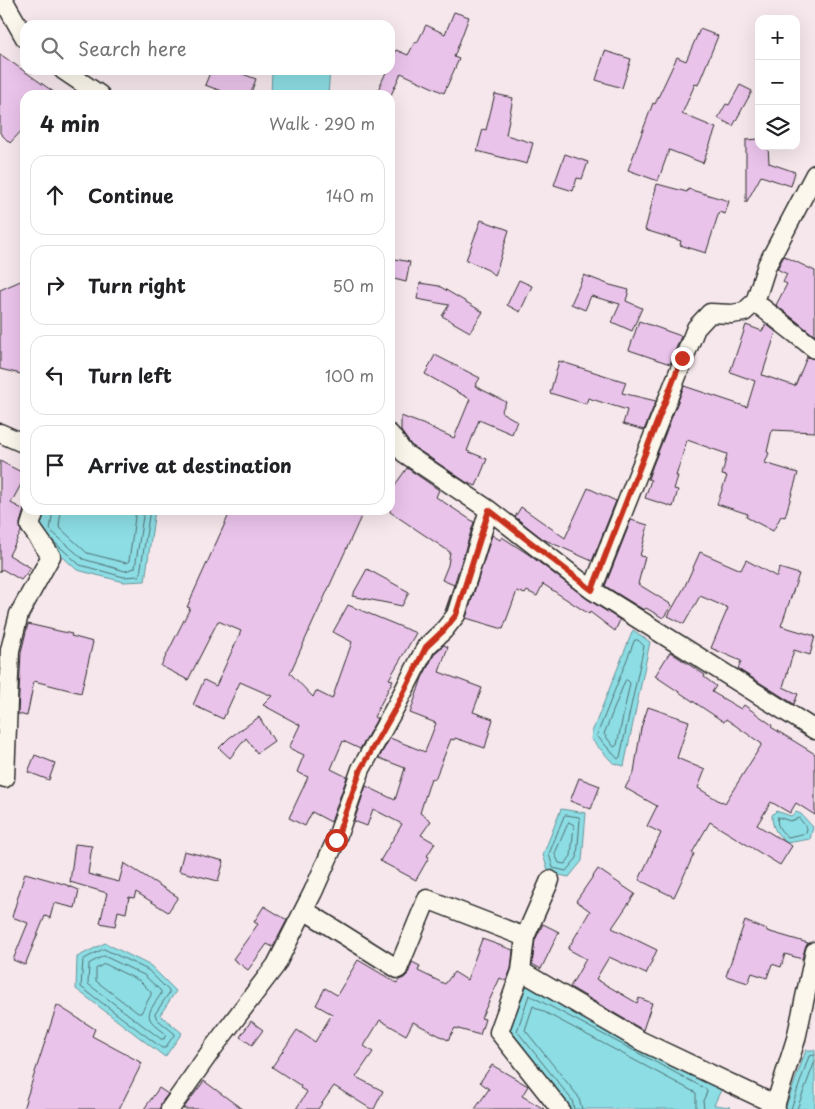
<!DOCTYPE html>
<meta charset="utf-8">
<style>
body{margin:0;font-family:"Playpen Sans",sans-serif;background:#f6f6f6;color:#202124}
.controls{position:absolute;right:15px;top:15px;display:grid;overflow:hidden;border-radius:10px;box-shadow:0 5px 20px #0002}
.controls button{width:45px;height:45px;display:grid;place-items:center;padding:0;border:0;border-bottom:1px solid #e0e0e0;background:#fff;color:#202124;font:25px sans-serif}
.stop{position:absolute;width:15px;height:15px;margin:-11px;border:4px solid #c8321e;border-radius:50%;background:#fff}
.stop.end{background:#c8321e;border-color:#fff;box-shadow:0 1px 5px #0008}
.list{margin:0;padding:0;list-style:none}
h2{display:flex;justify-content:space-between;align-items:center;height:65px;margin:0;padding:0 20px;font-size:21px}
h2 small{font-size:16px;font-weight:400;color:#757577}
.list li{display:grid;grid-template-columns:32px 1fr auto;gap:15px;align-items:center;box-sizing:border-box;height:80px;margin:0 10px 10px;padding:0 10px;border:1px solid #e0e0e0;border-radius:15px}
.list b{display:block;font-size:19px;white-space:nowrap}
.list em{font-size:16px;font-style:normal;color:#757577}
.icon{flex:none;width:28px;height:28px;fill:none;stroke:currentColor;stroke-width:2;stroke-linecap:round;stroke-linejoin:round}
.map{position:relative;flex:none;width:815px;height:1109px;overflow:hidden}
.search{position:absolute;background:#fff;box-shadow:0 5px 20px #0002;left:20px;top:20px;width:375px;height:55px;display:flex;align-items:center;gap:12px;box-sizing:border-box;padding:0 18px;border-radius:15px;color:#757577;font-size:19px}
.panel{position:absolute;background:#fff;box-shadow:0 5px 20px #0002;left:20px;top:90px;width:375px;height:425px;border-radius:15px}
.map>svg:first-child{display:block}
.water{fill:#8cdde4;stroke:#65969a}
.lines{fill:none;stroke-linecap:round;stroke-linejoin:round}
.shore{stroke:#527275;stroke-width:1}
.building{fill:#eac3eb;stroke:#2b2b2b}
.minor-casing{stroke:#2b2b2b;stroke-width:21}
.minor{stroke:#fbf7ec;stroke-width:18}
.route{stroke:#c8321e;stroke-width:6}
</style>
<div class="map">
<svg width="815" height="1109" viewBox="0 0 815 1109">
<rect width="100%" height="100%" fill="#f6e7ec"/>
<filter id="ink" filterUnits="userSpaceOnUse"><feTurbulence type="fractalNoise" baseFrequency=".02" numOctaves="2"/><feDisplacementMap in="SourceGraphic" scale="10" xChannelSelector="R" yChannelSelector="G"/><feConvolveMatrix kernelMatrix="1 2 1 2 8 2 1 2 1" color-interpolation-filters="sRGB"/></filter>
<g filter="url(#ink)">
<path class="water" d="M272,70H330L328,95H271Z
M42,510H155L145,581L124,582L77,570L38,534Z
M633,630L650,642L624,766L613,763L591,739L592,732Z
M561,809L586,813L582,861L569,877L549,873L543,855Z
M776,811L791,816L796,812L801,814L813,827L810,839L787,843C777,834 772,829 772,815Z
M105,943L151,966L176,991L160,1015L182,1033L165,1057L76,989L77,957Z
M522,978L723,1086L714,1105L730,1107L731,1109H565L504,1033Z
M806,1050H815V1109H785Z"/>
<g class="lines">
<path class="shore" d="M53,510L50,530L83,559L125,571L135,568L144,510
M61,510L59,527L87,553L126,563L129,561L136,510
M52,540L80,565L124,577L139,576L140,574L150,510
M635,640H638L644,646L620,757L618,759L597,736Z
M627,680L630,683L617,745L614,747L604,734L625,681Z
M566,815L579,817L580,819L577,858L566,871L553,868L549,854L564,816Z
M778,817L790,821L799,818L807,828L806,833L788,837C782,832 775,826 778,817Z
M569,822L574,825L571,856L565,864L559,863L555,854Z
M104,949L148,970L169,991V993L155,1014L157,1019L175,1034L165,1048H162L81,987L83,960Z
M104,956L144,975L161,991V994C145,1017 144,1017 166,1034L164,1039H161L88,984L89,964Z
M105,964L140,981L151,992V995L141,1013H138L96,981V969Z
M574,1109L572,1100L517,1031L529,995L706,1089L707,1092L703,1101L704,1109
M582,1109L578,1096L525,1030L533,1006L696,1093V1109
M791,1109L809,1056L815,1055
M797,1109L815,1061"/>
</g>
<path class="building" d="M454,12L469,17L454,57L459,59L444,93L401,73L391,95L378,90L387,70H390V63L396,50L408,55L415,42L417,43L426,25L445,34Z
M700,29L718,36L698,85L695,84L682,114L716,128L703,163L669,150L658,181L628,170L653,103L655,104L677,57L686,61Z
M605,51L631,59L622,88L596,80Z
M0,54L58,95H25V127L10,143L0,133Z
M211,70H232L256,79L250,95H232L205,85Z
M740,85L752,91L733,126L718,118L726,104L729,105Z
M495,94L513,98L506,135L533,143L527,164L477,151L483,129L486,130Z
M759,139V146H768L769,163L795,172L791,186L761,176L746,203V140Z
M565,154L588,162L582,179L577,178L573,191L554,185Z
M657,184L687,192L688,189L729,201L725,214L719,212L706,253L680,245L681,241L645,230Z
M481,220L509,230L495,276L488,270L466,260Z
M784,256L815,271V336L776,305L787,284L783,282L787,274L777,269Z
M390,258L410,262L406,282L390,278Z
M584,275L610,285L629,290L626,301L642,308L632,331L612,322L620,304L591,296L585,310L571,304Z
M25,279V375L0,369V290Z
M519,280L532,286L520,312L507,305Z
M420,283L439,286L483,312L470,332L442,316L449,305L417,299Z
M639,321L681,336L670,364L629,350Z
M766,324L776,332L762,375L795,386L807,357L815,359V432L772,430L767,452L769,453L765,463L798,473L785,517L781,516L773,531L746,517L748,514L717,504L727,476L722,475L727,454L687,440L676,476H678L674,489L678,490L673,507L645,498L651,480L648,479L653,465L684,386L747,407L755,381L730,372L746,325L762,331Z
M435,355L480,378L475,386L506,402L501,412L517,421L512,434L479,420L467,451L487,459L476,486L466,482L411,445L401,431V416L425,425L454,438L470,399L425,374Z
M559,361L626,382L622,393L656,401L644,430L623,424L627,410L588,398L586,404L550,393Z
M0,461L25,474V477L11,503L24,510L20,523L21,532L9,555L31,568L21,580L2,569L0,572Z
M407,468L439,490L436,497L474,522L446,610L445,611L454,585L442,580L448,565L450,552L390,512V492Z
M588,488L616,501L592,561L543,539L515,517L521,507L565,538Z
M231,510H364L290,673L313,697L316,691L332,699L352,642L333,632L348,605L416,633L389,679L393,680L374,717L377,719L360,749L343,741L331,769L347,777L331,822L312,812L305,826L289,818L308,777L297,772L304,755L289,748L300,725L263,705L272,696L240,682L223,719L193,705L204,680L216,686L241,631L218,621L188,680L161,666L190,608L187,607Z
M631,520L648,525L640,556L645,557L638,584L672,605L663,618L646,608L644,610L605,586Z
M492,535L500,540L502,537L528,554L586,598L620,620L615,631L590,612L589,614L543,584L537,596L527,591L525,594L517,591L503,629L466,618Z
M700,552L741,570L746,560L777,577L779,568L799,574L781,626L815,636L810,655L794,650L783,687L798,694L794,704L738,669L741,661L711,648L728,608L700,596L684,624L668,616L684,588Z
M367,569L409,592L402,606L352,596Z
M28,624L72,634L71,636L93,642L81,693L34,681L27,716L18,714L21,652Z
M444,645L448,647L439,672L482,688L473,712L493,719L485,748L455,738L454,740L451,739L435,779L431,778L420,813L431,821L421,835L435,843L427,856L429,857L416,880L380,861L402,824L373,809L367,826L354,821L366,786L395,800L405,768L379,758L390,738L425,752L436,723L410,713L422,678L435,653Z
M670,652L705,675L704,677L716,686L712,692L741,709L744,705L772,725L771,727L815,754V815L796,803L790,813L771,802L757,825L792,846L780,865L710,822L692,853L694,854L674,897L639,880L661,833L647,826L657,806L625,788L634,772L641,728L648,707L689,721L677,758L705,770L698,788L721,802L722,801L725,803L762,744L726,719L724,722L655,676Z
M259,717L274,741L257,753L246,738L230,758L219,748L229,738Z
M35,755L55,763L49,780L28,772Z
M579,778L600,786L591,809L570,801Z
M75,844L92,846L88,874L119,882L124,863L178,897L168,912L136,892L134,898L129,897L126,913L118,911L115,926L100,923L107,893L70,882Z
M184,851L224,861L218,881L179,871Z
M598,869L635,894L612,928L657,950L646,974L609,957L596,979L637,1003L639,998L652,1003L643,1030L570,987L586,959L568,949L590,911L576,901Z
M25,873L64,884L79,890L75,908L54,903L50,918L45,916L25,965L13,960L28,923L12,917Z
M264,906L287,920L273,947L267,944L248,970L233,959L258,924L254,922Z
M745,921L767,930V931L808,943L805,948L802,959L785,954L781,967L772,964L767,978L752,973L748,983L726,976Z
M543,924L559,932L541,969L532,964L535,940Z
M482,939L513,950L511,969L506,981L500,978L481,1018L485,1019L480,1035L455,1028L448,1040L413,1022L406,1035L380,1020L364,1046L373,1052L356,1077L383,1091L374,1109H371L334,1086L318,1109H296L307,1092L300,1088L301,1086L272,1067L297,1030L315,1042L332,1014L316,1005L325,988L337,995L358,960L397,983L399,980L404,978L408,974L412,962L420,966L418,971L445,984L454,972L467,980Z
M57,1005L95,1029L92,1036L142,1063L119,1109H23Z
M251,1021L263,1030L252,1045L240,1037Z
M492,1065L528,1086L522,1096L544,1109H475L489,1089L480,1082Z
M204,1081L242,1109H183Z
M159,1088L168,1094L161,1103L160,1109H144Z"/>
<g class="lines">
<defs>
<path id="minor" d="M4,1L25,38
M63,70L100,95
M755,302L815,349
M0,433L25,444
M390,434L404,453L489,510L592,590L815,730
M592,590L696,328L710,313L732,314L744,312L755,302L767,265L815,174
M0,776L5,778L10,650L19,614L51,556L30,526L35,510
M304,910L398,969L427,899L525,937L521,971
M525,937L550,880
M170,1109L213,1048L276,965L313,892L336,840L361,769L397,704L426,647L444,630L456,615L489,510
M560,1109L499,1032L521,971L641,1041L776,1105
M774,1109L796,1039L815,951"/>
</defs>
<use href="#minor" class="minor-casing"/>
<use href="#minor" class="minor"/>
</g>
</g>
<g class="lines" filter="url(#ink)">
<path class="route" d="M336,840L361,769L398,704L426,647L444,630L456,615L489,510L592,590L682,358"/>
</g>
</svg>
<div class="controls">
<button>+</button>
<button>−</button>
<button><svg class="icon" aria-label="layers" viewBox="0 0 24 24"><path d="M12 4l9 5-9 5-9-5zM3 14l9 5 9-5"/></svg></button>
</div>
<div class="stop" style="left:336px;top:840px"></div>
<div class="stop end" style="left:682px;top:358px"></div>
<div class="search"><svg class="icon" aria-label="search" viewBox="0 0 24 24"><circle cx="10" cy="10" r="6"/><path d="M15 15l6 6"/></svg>Search here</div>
<section class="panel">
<h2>4 min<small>Walk · 290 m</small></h2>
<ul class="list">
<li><svg class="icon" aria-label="ahead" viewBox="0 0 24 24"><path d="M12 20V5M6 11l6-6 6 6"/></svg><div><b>Continue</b></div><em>140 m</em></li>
<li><svg class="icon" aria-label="right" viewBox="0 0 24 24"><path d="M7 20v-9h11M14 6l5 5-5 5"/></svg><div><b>Turn right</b></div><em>50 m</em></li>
<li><svg class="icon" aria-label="left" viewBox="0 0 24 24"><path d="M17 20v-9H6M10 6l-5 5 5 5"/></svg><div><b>Turn left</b></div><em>100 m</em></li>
<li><svg class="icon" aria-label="arrive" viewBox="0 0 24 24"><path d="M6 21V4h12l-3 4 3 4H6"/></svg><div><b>Arrive at destination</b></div></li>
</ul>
</section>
</div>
